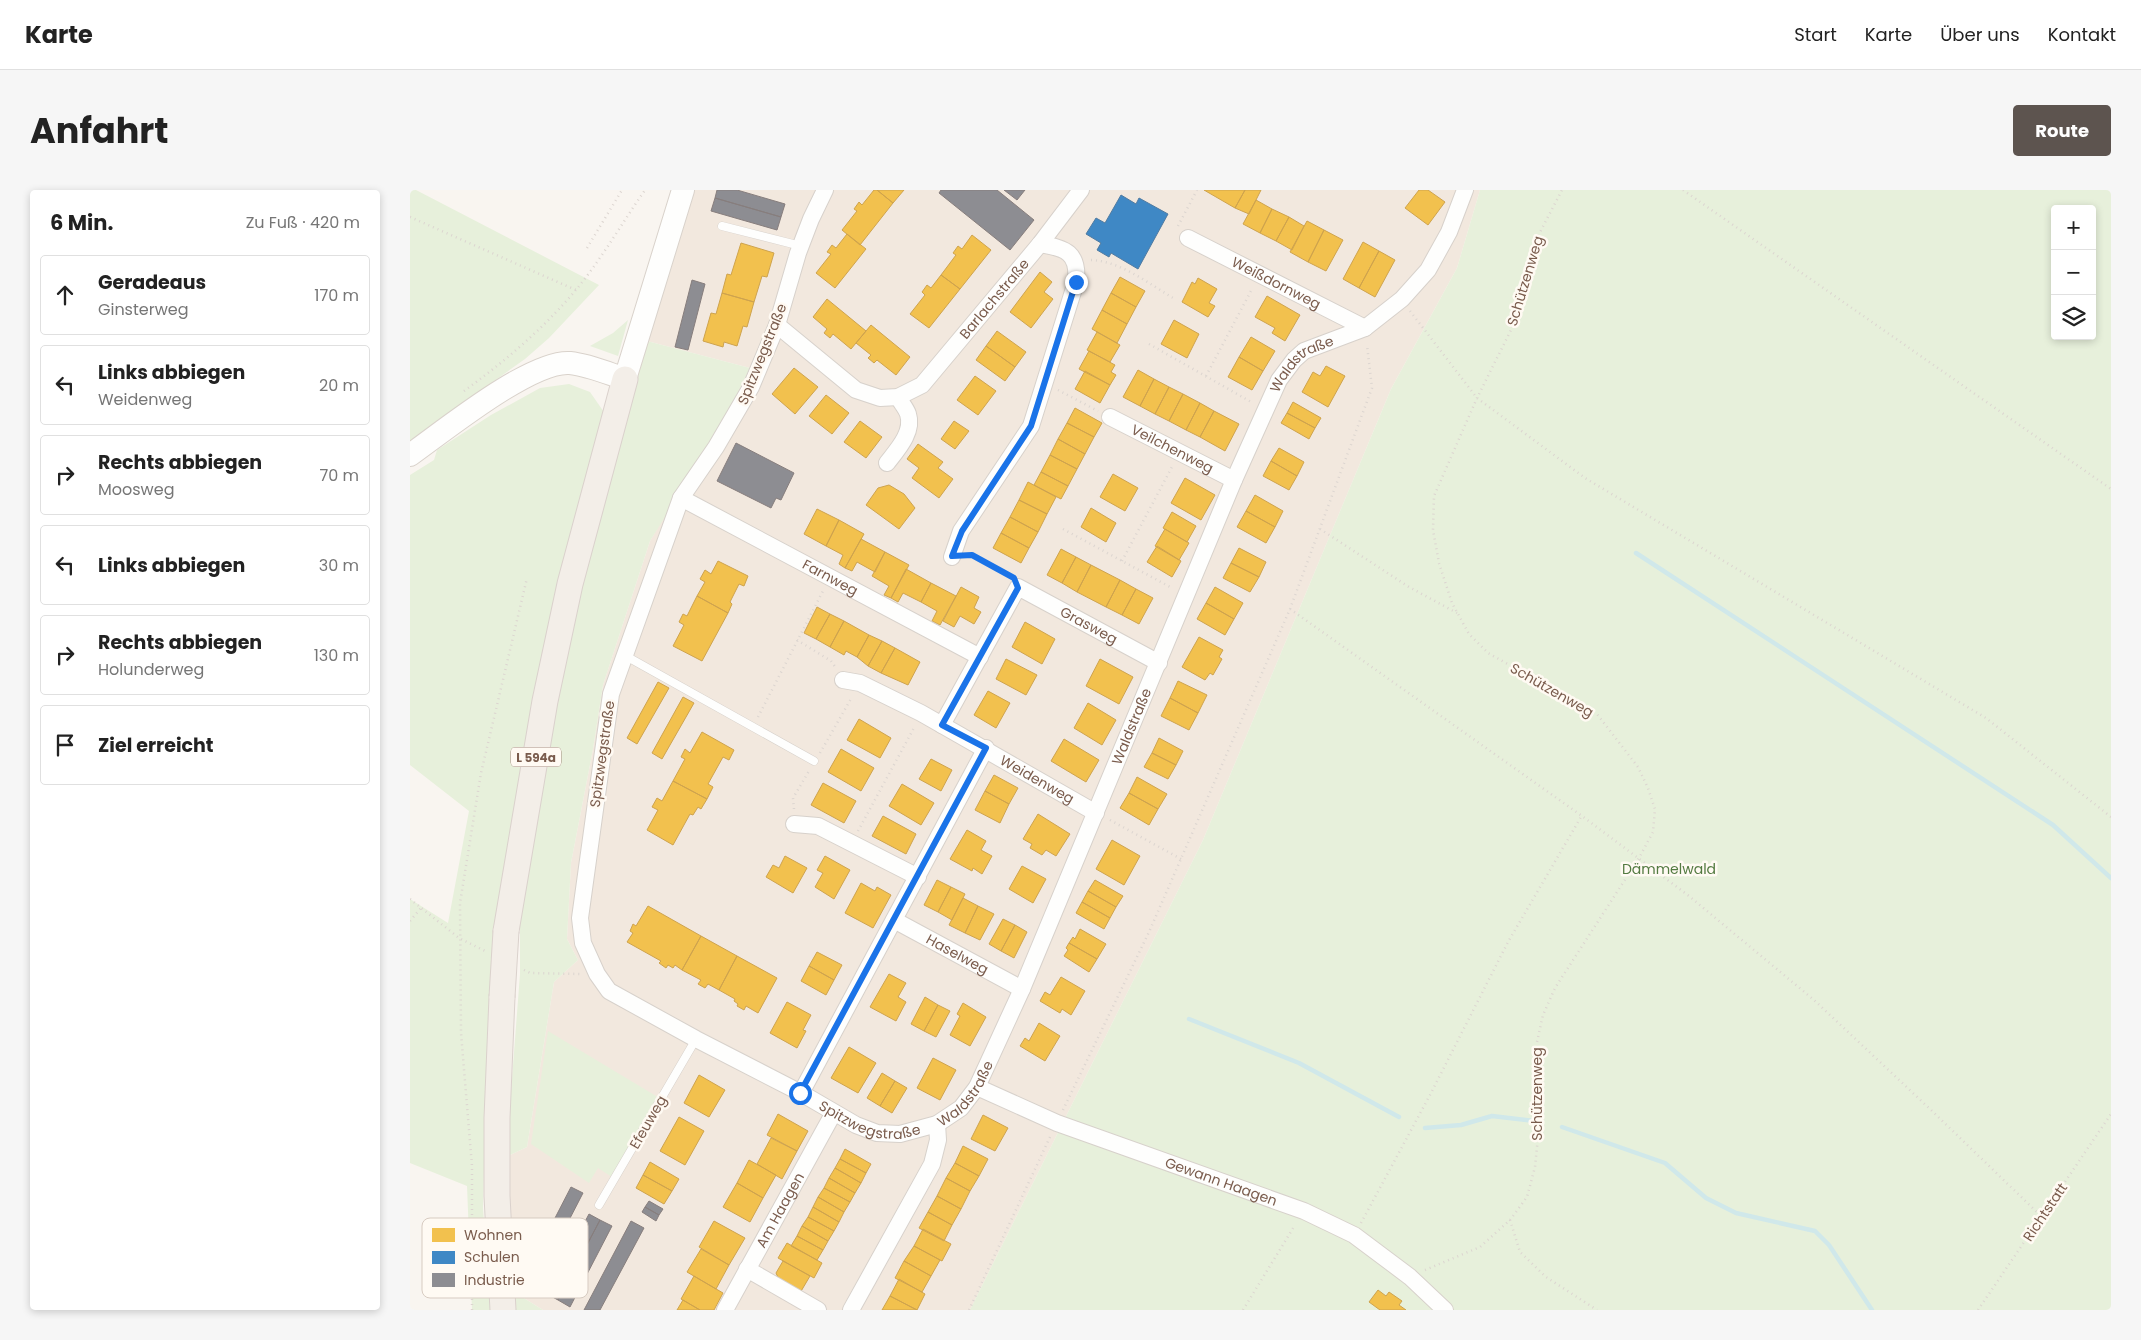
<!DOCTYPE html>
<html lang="de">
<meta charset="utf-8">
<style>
body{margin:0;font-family:Poppins,sans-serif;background:#f6f6f6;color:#222}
.controls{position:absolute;right:15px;top:15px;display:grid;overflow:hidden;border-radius:5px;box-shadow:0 2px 8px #0003}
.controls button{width:45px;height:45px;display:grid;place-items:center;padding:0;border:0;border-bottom:1px solid #e0e0e0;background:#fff;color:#222;font:25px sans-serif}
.stop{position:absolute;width:15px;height:15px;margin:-11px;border:4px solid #1a73e8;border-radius:50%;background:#fff}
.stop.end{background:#1a73e8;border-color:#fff;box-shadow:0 1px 5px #0008}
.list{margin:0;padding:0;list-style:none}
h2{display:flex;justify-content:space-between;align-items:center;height:65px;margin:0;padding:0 20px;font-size:21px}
h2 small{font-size:16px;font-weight:400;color:#767676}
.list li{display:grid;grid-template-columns:32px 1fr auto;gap:15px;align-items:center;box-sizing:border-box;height:80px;margin:0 10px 10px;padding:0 10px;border:1px solid #e0e0e0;border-radius:5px}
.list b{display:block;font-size:19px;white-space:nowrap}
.list p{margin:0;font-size:16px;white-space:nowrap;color:#767676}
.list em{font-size:16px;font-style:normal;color:#767676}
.icon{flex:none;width:28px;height:28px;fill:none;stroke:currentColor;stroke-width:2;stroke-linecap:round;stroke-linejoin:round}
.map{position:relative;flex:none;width:1701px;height:1120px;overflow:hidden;border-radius:5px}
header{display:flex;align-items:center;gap:30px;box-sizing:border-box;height:70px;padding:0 25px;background:#fff;border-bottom:1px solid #e0e0e0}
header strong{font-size:24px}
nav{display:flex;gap:28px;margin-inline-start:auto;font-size:18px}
.intro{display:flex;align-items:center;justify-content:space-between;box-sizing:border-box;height:120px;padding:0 30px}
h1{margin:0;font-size:35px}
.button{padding:12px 22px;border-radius:5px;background:#5d544f;color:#fff;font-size:18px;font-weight:700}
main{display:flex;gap:30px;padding:0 30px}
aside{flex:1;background:#fff;border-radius:5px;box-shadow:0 2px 8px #0003}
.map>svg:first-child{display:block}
.residential{fill:#f2e8de}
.green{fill:#e7f0db;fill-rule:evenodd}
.homes{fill:#f2c14e;stroke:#cea34e}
.schools{fill:#3f88c5;stroke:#517ba1}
.industry{fill:#8d8d92;stroke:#877e7d}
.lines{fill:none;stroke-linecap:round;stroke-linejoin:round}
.stream{stroke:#d0e8ea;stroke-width:4.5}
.lane-casing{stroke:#d7d1cb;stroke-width:9}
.street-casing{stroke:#d7d1cb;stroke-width:18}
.secondary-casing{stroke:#d9d2cb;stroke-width:24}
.primary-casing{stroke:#dad1cc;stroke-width:27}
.path{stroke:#dcd5d0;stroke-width:2.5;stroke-dasharray:1 4;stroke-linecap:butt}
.lane{stroke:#fefefd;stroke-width:8}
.street{stroke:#fefefd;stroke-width:16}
.secondary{stroke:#fefefd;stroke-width:22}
.primary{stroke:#f3eee8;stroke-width:25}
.primary-bridge-casing{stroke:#dad1cc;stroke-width:27;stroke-linecap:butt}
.primary-bridge{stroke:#f3eee8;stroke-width:25}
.route{stroke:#1a73e8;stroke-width:6}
.labels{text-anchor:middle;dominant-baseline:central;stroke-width:5;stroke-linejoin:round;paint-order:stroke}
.shield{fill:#fffaf3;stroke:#a28b7f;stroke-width:1}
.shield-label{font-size:12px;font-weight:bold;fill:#7a5c4d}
.street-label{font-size:14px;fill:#7a5c4d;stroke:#fffaf3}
.park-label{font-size:14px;fill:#537a41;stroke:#fffaf3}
.key{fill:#fffaf3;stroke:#d7cbc1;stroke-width:1}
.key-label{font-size:14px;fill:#7a5c4d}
</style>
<header>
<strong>Karte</strong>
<nav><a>Start</a><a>Karte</a><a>Über uns</a><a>Kontakt</a></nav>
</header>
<div class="intro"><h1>Anfahrt</h1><a class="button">Route</a></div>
<main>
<aside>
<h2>6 Min.<small>Zu Fuß · 420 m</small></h2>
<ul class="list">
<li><svg class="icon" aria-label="ahead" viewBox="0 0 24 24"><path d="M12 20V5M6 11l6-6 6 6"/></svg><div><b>Geradeaus</b><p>Ginsterweg</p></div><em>170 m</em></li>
<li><svg class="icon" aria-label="left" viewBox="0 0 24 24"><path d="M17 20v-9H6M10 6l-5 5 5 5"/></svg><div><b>Links abbiegen</b><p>Weidenweg</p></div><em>20 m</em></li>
<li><svg class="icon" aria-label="right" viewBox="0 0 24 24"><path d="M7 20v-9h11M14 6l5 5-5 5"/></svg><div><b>Rechts abbiegen</b><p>Moosweg</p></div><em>70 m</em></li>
<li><svg class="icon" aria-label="left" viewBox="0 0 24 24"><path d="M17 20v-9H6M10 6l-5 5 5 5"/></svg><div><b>Links abbiegen</b></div><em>30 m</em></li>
<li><svg class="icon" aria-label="right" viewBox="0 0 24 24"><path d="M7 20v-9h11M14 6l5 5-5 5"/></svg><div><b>Rechts abbiegen</b><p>Holunderweg</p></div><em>130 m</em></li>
<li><svg class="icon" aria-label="arrive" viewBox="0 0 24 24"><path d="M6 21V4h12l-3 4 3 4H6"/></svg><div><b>Ziel erreicht</b></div></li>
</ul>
</aside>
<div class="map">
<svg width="1701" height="1120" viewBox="0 0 1701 1120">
<rect width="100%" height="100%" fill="#f9f5f0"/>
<path class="residential" d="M283,0H1070L1047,78L981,199L793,650L560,1120H133L101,1100L96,967L117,957L144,792L168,770L157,749L161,673L183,559L193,495L240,351L340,178L237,151L261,79Z"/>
<path class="green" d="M0,0H6L189,95L139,148L115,169L0,251Z
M1070,0H1701V1120H560L793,650L981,199L1047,78ZM1645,19H1682V146H1645Z
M218,130L208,166L180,156L203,143Z
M237,151L340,178L308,242L240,351L193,495L183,559L161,673L157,749L168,770L144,792L117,957L96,967L110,784V736L122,643L170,396Z
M159,194L180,202L196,225L75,939L73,1018L81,1120H62L57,996L0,973V709L38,733L59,621L0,575V285L24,270L27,260L81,225L130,198Z
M138,841L251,909L205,989L188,978L179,993L121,954Z
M101,1100L133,1120H103Z"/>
<path class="homes" d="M464,0H467L483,13L450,55L432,40L447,21L444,19L449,12L452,15Z
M467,0H494L483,13Z
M794,0H835L825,18Z
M835,0H851L839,24L825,18Z
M1009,0H1018L1035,12L1018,35L995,18Z
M846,10L862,19L850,43L833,34Z
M862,19L879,27L866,51L850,43Z
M879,27L894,36L882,60L866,51Z
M897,31L914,40L898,72L880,62Z
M914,40L933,50L916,81L898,72Z
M437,44L456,59L425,98L406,83L421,64L417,62L422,55L426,58Z
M562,45L581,60L550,99L531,85L546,65L543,63L548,56L552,59Z
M953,52L969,61L949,98L933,89Z
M331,53L364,63L357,87L352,86L344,112L312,103L317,84L321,85Z
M969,61L985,70L965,107L949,98Z
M630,82L642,92L634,102L643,109L621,138L600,122Z
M531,85L550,99L519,138L500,124L515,105L512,102L517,95L521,98Z
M710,87L735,101L726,117L701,103Z
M788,88L807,99L799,113L805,116L798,127L772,112L782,92L785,94Z
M312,103L344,112L337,137L333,136L327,156L314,152L313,157L293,151L301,123L306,124Z
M701,103L726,117L717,134L692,120Z
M857,106L890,125L875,151L862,143L865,138L845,127Z
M417,109L456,141L441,159L423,144L420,148L414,143L417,139L403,127Z
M692,120L717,134L707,153L682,139Z
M764,130L789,144L777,168L751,154Z
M461,135L500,167L486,185L467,170L464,173L458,168L461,165L446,153Z
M587,141L616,162L605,177L576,156Z
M687,142L710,155L700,172L677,160Z
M841,147L865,161L853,181L829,167Z
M576,156L605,177L595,191L566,170Z
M679,161L705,175L701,182L706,185L700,195L669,179Z
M829,167L853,181L842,200L818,187Z
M916,176L935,186L918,217L892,202L903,182L910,186Z
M384,178L408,197L385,224L362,204Z
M728,180L744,189L730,216L713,207Z
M675,181L700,195L690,213L665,199Z
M565,186L586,201L568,225L547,210Z
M744,189L759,197L745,224L730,216Z
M759,197L773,204L759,231L745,224Z
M773,204L790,213L776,240L759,231Z
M416,205L439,223L422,244L399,226Z
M883,212L911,228L905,238L877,223Z
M790,213L804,221L790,247L776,240Z
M665,218L692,233L684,247L657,233Z
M804,221L829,234L815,261L790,247Z
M877,223L905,238L899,249L871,233Z
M450,231L472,247L456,268L434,252Z
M544,231L559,241L545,259L531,249Z
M657,233L684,247L675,264L648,249Z
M648,249L675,264L667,279L640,265Z
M508,254L533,272L528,278L543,289L529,308L502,288L509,278L497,269Z
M869,258L894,272L887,286L861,271Z
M640,265L667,279L658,296L631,282Z
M861,271L887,286L879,300L853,286Z
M631,282L658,296L651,309L624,295Z
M703,284L728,298L715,321L690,307Z
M775,288L805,305L791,330L761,313Z
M618,292L646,307L637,324L609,310Z
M479,295L494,304L505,318L489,339L456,315L468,298Z
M845,305L873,321L865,337L836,321Z
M609,310L637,324L628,342L600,327Z
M681,318L706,333L696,352L671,337Z
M407,319L429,330L416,356L394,344Z
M836,321L865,337L856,353L827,337Z
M762,322L786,336L777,352L753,338Z
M600,327L628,342L619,358L591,343Z
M429,330L454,344L435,378L429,374L433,365L416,356Z
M755,339L779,353L769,370L745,356Z
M591,343L619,358L611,373L583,358Z
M451,349L475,362L465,382L447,372L442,381L435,378Z
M747,356L771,371L762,387L737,372Z
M829,358L856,372L849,387L821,373Z
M651,359L666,367L652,393L637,385Z
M475,362L499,375L481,408L474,405L479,396L462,386Z
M666,367L681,375L667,402L652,393Z
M308,371L338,386L334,396L329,394L320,412L322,414L318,423L287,406L295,392L290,389L295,380L301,384Z
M821,373L849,387L840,402L813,388Z
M681,375L710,390L696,417L667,402Z
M496,379L521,393L511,412L493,403L488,412L481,408Z
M710,390L726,399L712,425L696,417Z
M521,393L546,406L530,435L522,431L527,421L511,412Z
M551,397L569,407L564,418L571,422L564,434L550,426L544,437L533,431Z
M805,397L833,413L824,429L796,413Z
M726,399L743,408L729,434L712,425Z
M287,406L318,423L292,471L263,456L274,435L269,432L273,424L277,426Z
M796,413L824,429L815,445L787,429Z
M407,417L420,424L406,449L394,443Z
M420,424L434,431L420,457L406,449Z
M434,431L459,445L447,467L436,461L434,465L420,457Z
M615,432L645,449L632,474L602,457Z
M459,445L472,451L458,476L447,467Z
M789,447L813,460L809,467L812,469L803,485L800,483L795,490L772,477Z
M472,451L485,458L471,483L458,476Z
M485,458L510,472L498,495L471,483Z
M596,469L627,485L616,505L586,489Z
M690,469L723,487L709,514L676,496Z
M768,491L797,505L788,523L760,508Z
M248,492L259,498L227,554L217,548Z
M578,501L600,513L586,538L564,525Z
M273,507L284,513L252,569L242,563Z
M760,508L788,523L779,540L751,526Z
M678,513L706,530L692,555L664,538Z
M449,529L481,548L470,568L437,550Z
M292,542L324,560L319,570L313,567L298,594L303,597L297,609L263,591L275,569L271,567L275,559L280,563Z
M749,548L773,561L766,575L742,563Z
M654,549L689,570L676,592L641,571Z
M431,559L464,578L451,601L418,582Z
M742,563L766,575L758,589L734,577Z
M521,569L542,580L531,601L509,589Z
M584,585L608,598L599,614L575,601Z
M727,587L757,604L748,619L719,603Z
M263,591L297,609L291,619L288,617L283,625L280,624L263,655L237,640L248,620L242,617L247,608L252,611Z
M413,593L446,611L434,633L401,615Z
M492,594L524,613L511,635L479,616Z
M575,601L599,614L590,633L565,620Z
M719,603L748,619L739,635L710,618Z
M628,624L660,644L646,666L636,660L632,665L620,658L622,654L613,649Z
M473,626L506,644L496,664L462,646Z
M557,640L576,651L571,660L582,666L572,684L563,678L562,681L540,669Z
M702,650L730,666L714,695L686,679Z
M375,666L397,678L383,703L356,687L363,675L369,678Z
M415,666L440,680L424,709L405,697L413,683L407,680Z
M612,676L636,689L623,713L599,699Z
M527,690L541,697L528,722L514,715Z
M685,690L713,706L706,717L678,701Z
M451,693L465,701L467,697L481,705L463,738L435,723Z
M541,697L555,704L542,730L528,722Z
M678,701L706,717L700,728L672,712Z
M553,708L568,716L555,743L539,735Z
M672,712L700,728L694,739L666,723Z
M238,716L291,746L272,780L265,775L263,778L258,775L256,778L249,773L251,771L217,752L223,743L220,741L223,734L226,736Z
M568,716L584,724L570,750L555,743Z
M593,729L605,735L591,761L579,754Z
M605,735L617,742L604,768L591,761Z
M670,739L696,754L687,769L659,753L663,747L665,749Z
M291,746L327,766L309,800L298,794L295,798L288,794L291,790L272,780Z
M659,753L687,769L679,782L654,766L658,760L656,758Z
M407,762L432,775L424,790L399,776Z
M327,766L367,788L348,823L336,816L334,820L327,816L328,814L324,811L325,809L309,800Z
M399,776L424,790L416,805L391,791Z
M479,784L496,793L488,807L496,812L486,831L460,817Z
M651,787L675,801L661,825L652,819L650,823L630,811L635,802L640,805Z
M515,807L528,815L514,841L501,834Z
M377,812L401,825L393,840L396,841L387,858L360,843Z
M553,813L576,827L560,856L540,845L550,826L547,824Z
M528,815L540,821L526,847L514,841Z
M629,833L650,846L635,871L610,856L615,848L619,851Z
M439,857L466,873L448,903L421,888Z
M523,868L546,880L530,910L507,898Z
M472,883L485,891L470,916L457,908Z
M289,885L315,900L299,927L274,913Z
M485,891L497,898L482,923L470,916Z
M368,924L398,941L387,961L357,945Z
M573,925L598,938L585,961L561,949Z
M269,927L294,941L275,975L250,961Z
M361,948L387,961L372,989L347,974Z
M553,956L578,969L569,986L545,973Z
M435,959L461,974L456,983L430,969Z
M430,969L456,983L451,993L425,978Z
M339,970L366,985L353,1008L327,993Z
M240,972L269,989L262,1001L233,985Z
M545,973L569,986L560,1001L536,988Z
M425,978L451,993L445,1003L419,988Z
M233,985L262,1001L254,1014L226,998Z
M419,988L445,1003L440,1012L414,998Z
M536,988L560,1001L551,1019L527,1006Z
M327,993L353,1008L340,1032L313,1017Z
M414,998L440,1012L434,1022L408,1007Z
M527,1006L551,1019L542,1035L518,1022Z
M408,1007L434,1022L429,1032L403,1017Z
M403,1017L429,1032L424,1041L398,1027Z
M518,1022L542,1035L534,1051L509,1038Z
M398,1027L424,1041L418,1051L392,1036Z
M304,1031L335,1048L319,1075L289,1057Z
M392,1036L418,1051L413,1060L387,1046Z
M513,1039L541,1054L532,1071L504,1056Z
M387,1046L413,1060L407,1070L381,1056Z
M377,1053L412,1073L404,1088L368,1068Z
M504,1056L530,1070L521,1086L494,1071Z
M291,1059L319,1075L306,1099L277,1082Z
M373,1071L400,1086L390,1103L370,1092L366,1083Z
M494,1071L521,1086L512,1102L485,1088Z
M284,1086L313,1103L304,1120H290L271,1109Z
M489,1089L515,1104L507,1120L480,1106Z
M968,1100L976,1106L979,1102L992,1111L989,1115L996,1120H970L959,1112Z
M480,1106L507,1120H472Z
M273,1110L290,1120H267Z"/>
<path class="schools" d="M711,5L726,14L729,8L758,24L728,79L701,63L699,67L687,60L691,53L676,44L686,28L695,33Z"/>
<path class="industry" d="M307,0H327L375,14L371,27L305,8Z
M531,0H587L624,30L600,60L529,3Z
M594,0H615L607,10Z
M305,8L371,27L367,40L301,21Z
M282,90L295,94L278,160L265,157Z
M326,253L384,283L371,310L366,308L361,318L307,291Z
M161,997L173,1003L124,1098L112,1092Z
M239,1011L253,1019L249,1025L235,1017Z
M235,1017L249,1025L246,1031L232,1022Z
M179,1024L190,1030L148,1110L137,1104Z
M190,1030L202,1036L160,1117L148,1110Z
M221,1031L234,1038L190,1120H174Z"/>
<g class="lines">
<path class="stream" d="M1226,363L1643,635L1701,688
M779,829L889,873L989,927
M1152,937L1255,973L1296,1008L1326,1023L1405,1041L1419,1055L1462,1120
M1015,938L1051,935L1082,926L1124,931"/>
<defs>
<path id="lane" d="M312,36L391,56
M214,465L404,571
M189,1015L286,849"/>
<g id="street">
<path id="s1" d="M415,0L401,29L388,63L367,135L341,197L306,257L271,308L201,504L170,728L173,753L187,784L199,801L286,849L391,903L446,935L467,943L490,944L527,934L551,918L567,897L612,799L824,290L869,190L884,170L894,161L955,138L992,109L1018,80L1039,42L1055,0"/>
<path id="s2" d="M778,48L955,138"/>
<path id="s3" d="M367,135L446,200L470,208L488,207L512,195L630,54L671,0"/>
<path id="s4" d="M700,227L824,290"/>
<path d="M477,273C487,260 504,242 498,224C496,218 491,213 488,207"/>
<path id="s5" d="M271,308L570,467"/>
<path d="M542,367L551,341L621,236L666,92C669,63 656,58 630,54"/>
<path id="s6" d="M433,490L450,493L511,523L686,623"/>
<path id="s7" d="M532,535L608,397L749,473"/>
<path d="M384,634L408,636L508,687"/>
<path id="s8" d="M484,730L612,799"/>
<path id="s9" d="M567,897L647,933L894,1021L944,1045L1000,1087L1035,1120"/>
<path d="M391,903L576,558"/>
<path d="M337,1079L408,1120"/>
<path id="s10" d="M315,1120L423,924"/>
<path d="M441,1120L522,974L528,950L527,934"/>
</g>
<path id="secondary" d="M0,265C34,241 121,170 160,173C179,175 197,183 215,189L273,0"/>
<path id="primary" d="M96,741L135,511L160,394L215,189
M92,807L87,928V1006L93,1120"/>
</defs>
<use href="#lane" class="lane-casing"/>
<use href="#street" class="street-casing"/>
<use href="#secondary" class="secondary-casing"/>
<use href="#primary" class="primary-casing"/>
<path class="path" d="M1273,0L1701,299
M0,27L166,100
M768,36L787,0
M177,58L212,0
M681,70C710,71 738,93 763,108
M1000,121L1067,208L1175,288L1576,528L1701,627
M739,154L843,213
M796,186L842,99
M648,200L688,221
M54,201C94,172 133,139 165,101C191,70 212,33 235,0
M653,339L762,398
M910,339L999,397L1047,423
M558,366L563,365L598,385
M712,371L763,275
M880,419L1172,626L1279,706L1404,810L1520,919L1632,1027
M387,450L421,471L426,478
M348,527L413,401
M410,563L442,507
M384,619L383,608L399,581
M700,630L771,669
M448,641L505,536
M0,709L49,748L75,761
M0,731L11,718
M114,780L120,783L170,784
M653,920L739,742L880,419L962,198L957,155
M1100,1030L1110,1062L1136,1087L1187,1120
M951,1033L1020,905L1098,752L1171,627
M1015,1080L1070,1057L1100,1030L1117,1007L1125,977L1129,938L1127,852L1133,825L1145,798L1229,668L1243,642L1245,619L1238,598L1228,577L1187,524L1078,463L1059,444L1042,413L1029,373L1023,340L1024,306L1067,208L1101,140L1127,48L1152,0
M62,1120V976L51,843L50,713L71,583L117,388
M559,1120L640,947
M833,1120L885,1035
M1568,1120L1701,924"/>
<use href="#lane" class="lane"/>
<use href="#street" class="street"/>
<use href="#secondary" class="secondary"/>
<use href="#primary" class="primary"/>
<defs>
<path id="primary-bridge" d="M92,807L96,741"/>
</defs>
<use href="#primary-bridge" class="primary-bridge-casing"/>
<use href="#primary-bridge" class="primary-bridge"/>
</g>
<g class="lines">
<path class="route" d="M390,903L576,558L532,535L608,398L604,388L562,365L542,366L552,341L621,236L666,92"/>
</g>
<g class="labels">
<rect class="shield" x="101" y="557.5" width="50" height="19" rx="4"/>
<g class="shield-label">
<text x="126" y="567">L 594a</text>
</g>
<g class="street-label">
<text transform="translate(1115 91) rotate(-73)">Schützenweg</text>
<text stroke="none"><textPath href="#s2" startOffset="99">Weißdornweg</textPath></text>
<text stroke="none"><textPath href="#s3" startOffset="285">Barlachstraße</textPath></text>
<text transform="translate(352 164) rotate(-68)">Spitzwegstraße</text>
<text stroke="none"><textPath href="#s1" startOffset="2074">Waldstraße</textPath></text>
<text stroke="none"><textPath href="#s4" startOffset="70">Veilchenweg</textPath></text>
<text stroke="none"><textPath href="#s5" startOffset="169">Farnweg</textPath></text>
<text stroke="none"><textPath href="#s7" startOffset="238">Grasweg</textPath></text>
<text transform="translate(1142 500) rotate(30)">Schützenweg</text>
<text stroke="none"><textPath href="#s1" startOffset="1669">Waldstraße</textPath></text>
<text transform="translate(192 564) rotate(-82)">Spitzwegstraße</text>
<text stroke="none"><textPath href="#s6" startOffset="219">Weidenweg</textPath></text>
<text stroke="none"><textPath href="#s8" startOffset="72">Haselweg</textPath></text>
<text stroke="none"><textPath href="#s1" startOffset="1264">Waldstraße</textPath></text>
<text transform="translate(1127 904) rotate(-90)">Schützenweg</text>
<text stroke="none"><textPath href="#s1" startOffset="1150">Spitzwegstraße</textPath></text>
<text transform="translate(238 932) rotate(-60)">Efeuweg</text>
<text stroke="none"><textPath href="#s9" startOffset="262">Gewann Haagen</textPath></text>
<text stroke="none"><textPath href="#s10" startOffset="114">Am Haagen</textPath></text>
<text transform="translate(1635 1022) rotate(-56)">Richtstatt</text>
</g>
<g class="park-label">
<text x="1259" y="679">Dämmelwald</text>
</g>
</g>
<rect x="12" y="1028" width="166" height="80" rx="8" class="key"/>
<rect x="22" y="1038" width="23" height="14" fill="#f2c14e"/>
<rect x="22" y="1061" width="23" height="13" fill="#3f88c5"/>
<rect x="22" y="1083" width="23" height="14" fill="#8d8d92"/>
<g class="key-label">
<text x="54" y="1050">Wohnen</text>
<text x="54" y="1072">Schulen</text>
<text x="54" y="1095">Industrie</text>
</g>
</svg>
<div class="controls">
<button>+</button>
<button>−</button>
<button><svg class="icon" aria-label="layers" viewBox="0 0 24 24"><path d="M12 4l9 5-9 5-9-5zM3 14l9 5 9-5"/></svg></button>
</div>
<div class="stop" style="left:390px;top:903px"></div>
<div class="stop end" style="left:666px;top:92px"></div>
</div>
</main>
